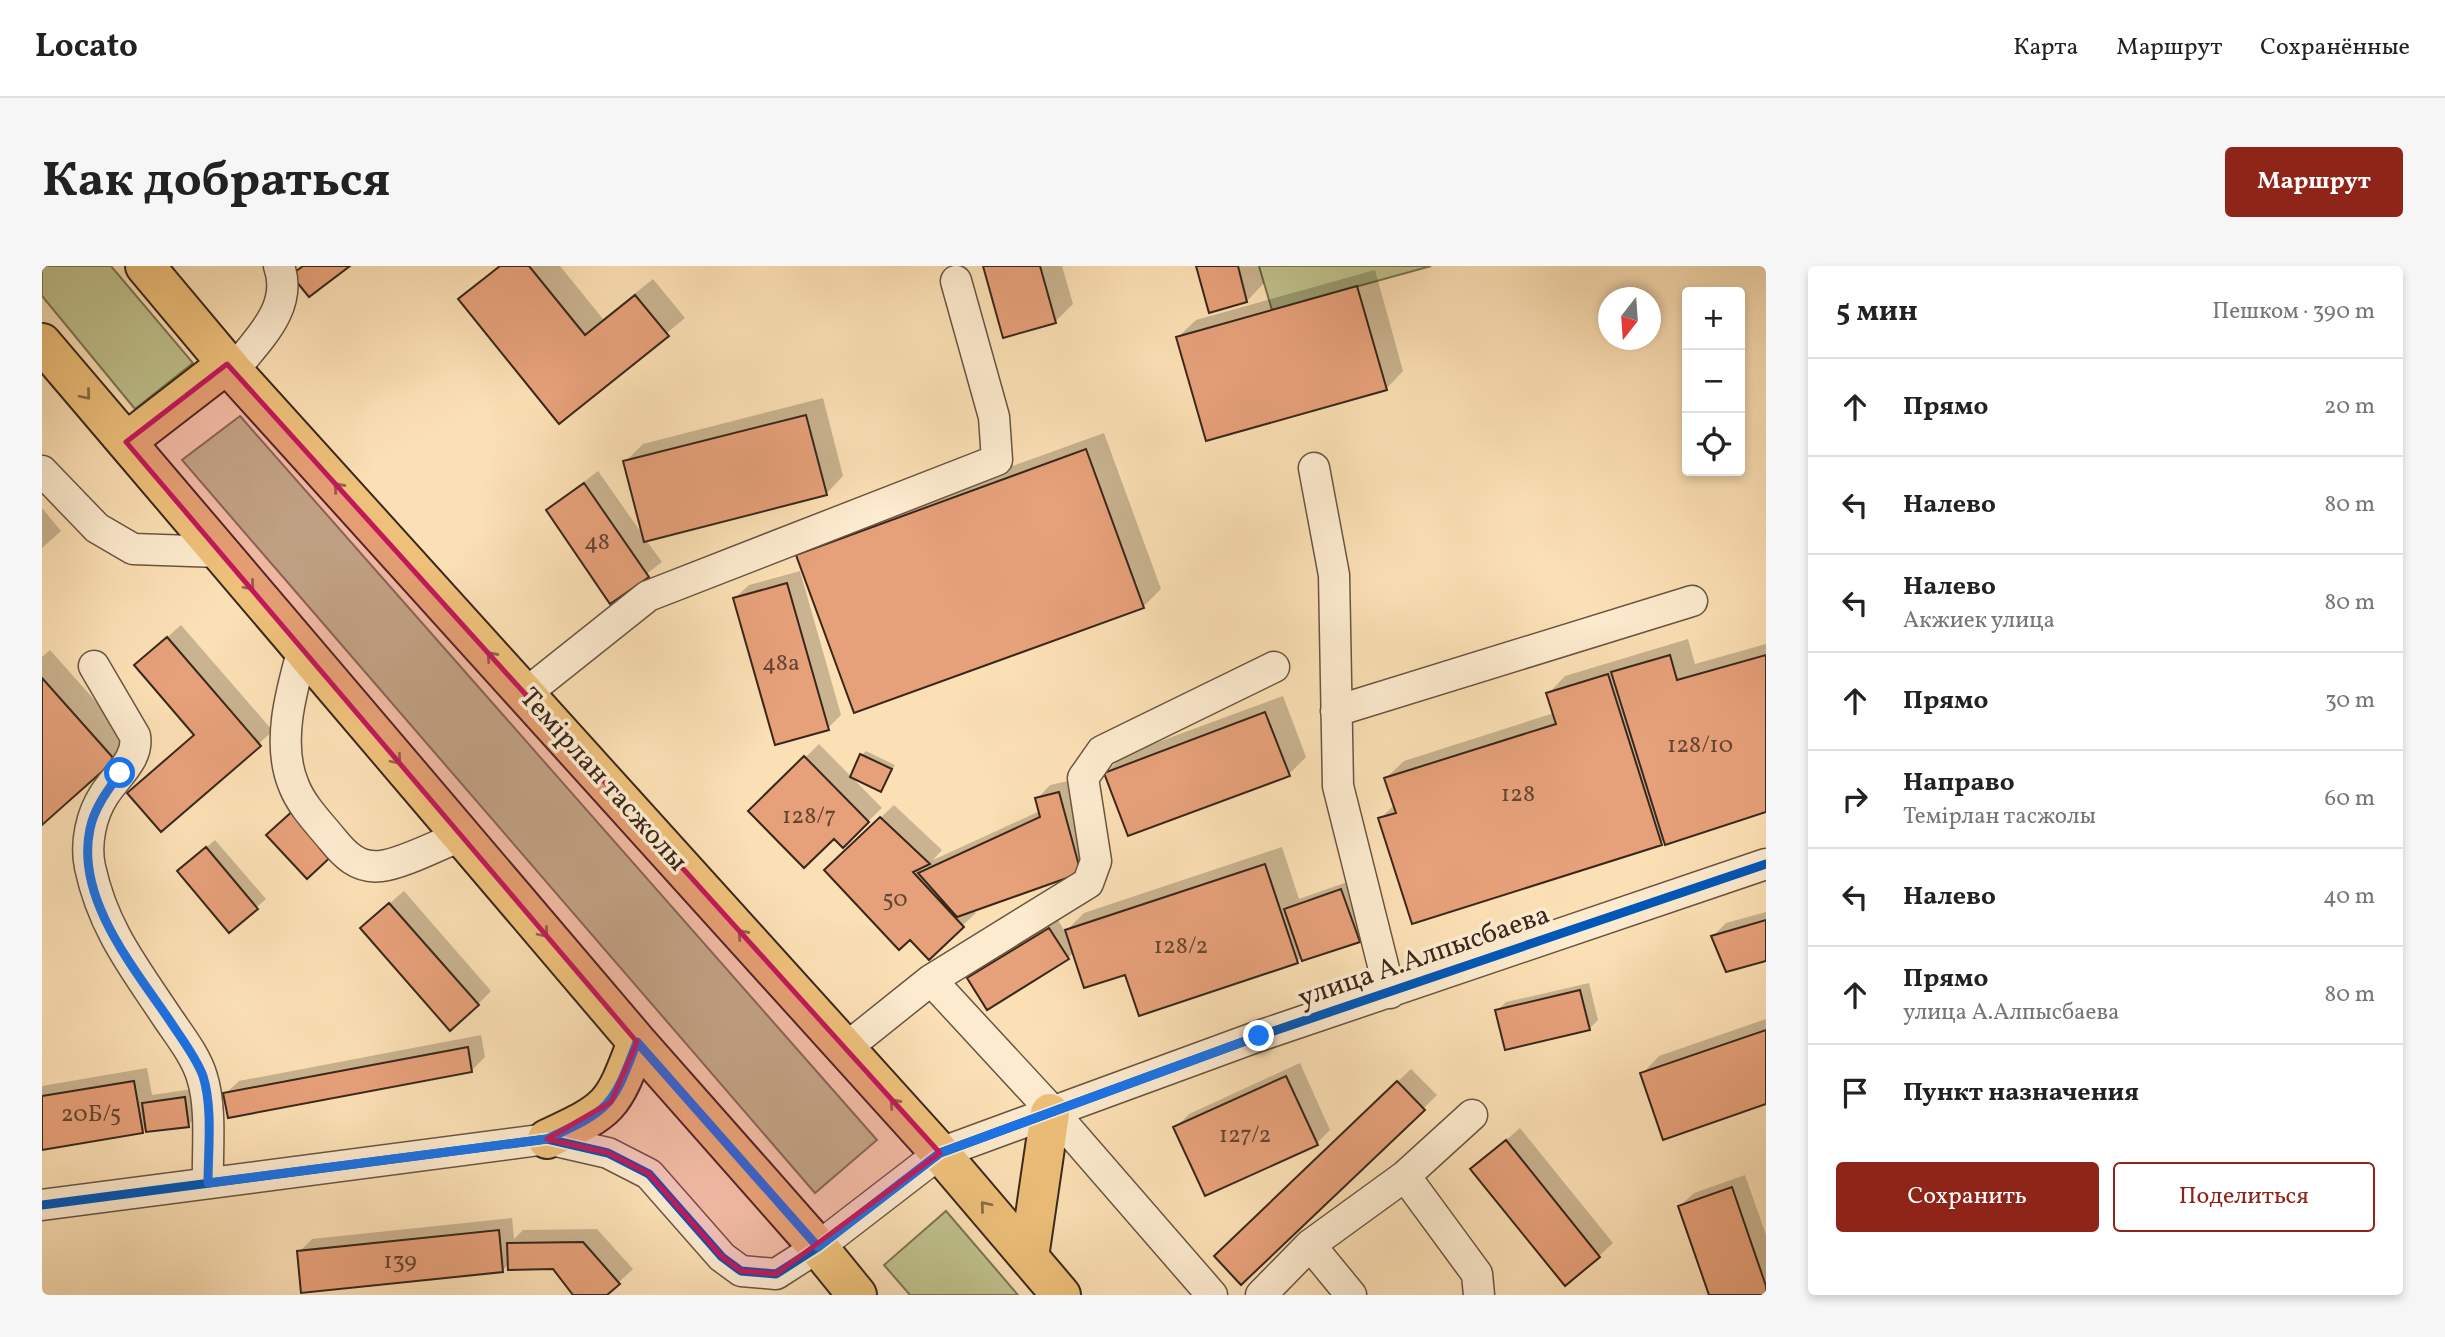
<!DOCTYPE html>
<html lang="ru">
<meta charset="utf-8">
<style>
body{margin:0;font-family:Vollkorn,serif;background:#f6f6f6;color:#222}
.controls{position:absolute;right:21px;top:21px;display:grid;overflow:hidden;border-radius:7px;box-shadow:0 4px 10px #0003}
.controls button{width:63px;height:63px;display:grid;place-items:center;padding:0;border:0;border-bottom:2px solid #e0e0e0;background:#fff;color:#222;font:35px sans-serif}
.compass{position:absolute;left:1556px;top:21px;width:63px;height:63px;border-radius:50%;background:#fff;box-shadow:0 4px 10px #0003;rotate:197deg}
.stop{position:absolute;width:21px;height:21px;margin:-16px;border:5px solid #1a73e8;border-radius:50%;background:#fff}
.stop.end{background:#1a73e8;border-color:#fff;box-shadow:0 2px 7px #0008}
.list{margin:0;padding:0;list-style:none}
h2{display:flex;justify-content:space-between;align-items:center;height:91px;margin:0;padding:0 28px;font-size:30px}
h2 small{font-size:23px;font-weight:400;color:#767676}
.list li{display:grid;grid-template-columns:46px 1fr auto;gap:21px;align-items:center;box-sizing:border-box;height:98px;padding:0 28px;border-top:2px solid #e0e0e0}
.list b{display:block;font-size:26px;white-space:nowrap}
.list p{margin:0;font-size:23px;white-space:nowrap;color:#767676}
.list em{font-size:23px;font-style:normal;color:#767676}
.actions{display:flex;gap:14px;padding:21px 28px}
.actions a{flex:1;padding:16px 0;border:2px solid #8f2418;border-radius:7px;text-align:center;font-size:24px;color:#8f2418}
.actions .main{background:#8f2418;color:#fff}
.icon{flex:none;width:38px;height:38px;fill:none;stroke:currentColor;stroke-width:2;stroke-linecap:round;stroke-linejoin:round}
.map{position:relative;flex:none;width:1724px;height:1029px;overflow:hidden;border-radius:7px}
header{display:flex;align-items:center;gap:42px;box-sizing:border-box;height:98px;padding:0 35px;background:#fff;border-bottom:2px solid #e0e0e0}
header strong{font-size:33px}
nav{display:flex;gap:38px;margin-inline-start:auto;font-size:24px}
.intro{display:flex;align-items:center;justify-content:space-between;box-sizing:border-box;height:168px;padding:0 42px}
h1{margin:0;font-size:49px}
.button{padding:18px 32px;border-radius:7px;background:#8f2418;color:#fff;font-size:24px;font-weight:700}
main{display:flex;gap:42px;padding:0 42px}
aside{flex:1;background:#fff;border-radius:7px;box-shadow:0 4px 10px #0003}
.map>svg:first-child{display:block}
.green{fill:#c0c28d;stroke:#7d7454;stroke-width:2}
.shadow{fill:#0003}
.building{fill:#e7a17a;stroke:#3a271c;stroke-width:2}
.lines{fill:none;stroke-linecap:round;stroke-linejoin:round}
.minor-casing{stroke:#6a5542;stroke-width:33}
.major-casing{stroke:#3a271c;stroke-width:42}
.minor{stroke:#fdebcf;stroke-width:30}
.major{stroke:#eec07a;stroke-width:38}
.cycleway-casing{stroke:#fdebcf;stroke-width:13}
.cycleway{stroke:#0057b8;stroke-width:9}
.oneway{stroke:#8b6c46}
.route{stroke:#1a73e8;stroke-width:9}
.marked{fill:#c2185b;fill-opacity:0.2;stroke:#c2185b;stroke-width:5;stroke-linejoin:round}
.labels{text-anchor:middle;dominant-baseline:central;stroke-width:7;stroke-linejoin:round;paint-order:stroke}
.number-label{font-size:24px;fill:#654634}
.street-label{font-size:28px;fill:#3a271c;stroke:#fdebcf}
</style>
<header>
<strong>Locato</strong>
<nav><a>Карта</a><a>Маршрут</a><a>Сохранённые</a></nav>
</header>
<div class="intro"><h1>Как добраться</h1><a class="button">Маршрут</a></div>
<main>
<div class="map">
<svg width="1724" height="1029" viewBox="0 0 1724 1029">
<rect width="100%" height="100%" fill="#fce0b5"/>
<filter id="stains"><feTurbulence type="fractalNoise" baseFrequency=".00286" numOctaves="4"/><feColorMatrix values="0 0 0 0 .2 0 0 0 0 .09 0 0 0 0 .02 0 0 0 .5 -.17"/></filter>
<radialGradient id="worn" r=".72"><stop offset=".6" stop-color="#630" stop-opacity="0"/><stop offset="1" stop-color="#630" stop-opacity=".3"/></radialGradient>
<path class="green" d="M0,0H69L151,97L93,143L0,30Z
M1217,0H1389L1230,44Z
M198,150L835,874L773,927L140,194Z
M904,945L976,1029H868L842,999Z"/>
<path class="shadow" d="M456,0H518L561,53L611,13L643,52L517,156L419,33Z
M943,0H1020L1031,38L1013,56Z
M1156,0H1218L1222,17L1205,35Z
M1333,4L1361,105L1344,123L1136,71L1154,54Z
M781,132L801,210L784,228L604,274L620,296L569,335L506,244L556,205L603,272L583,196L601,178Z
M1062,167L1119,323L1101,341L756,289L774,271Z
M0,242L19,265L0,282Z
M758,305L799,449L786,462L693,332L707,319Z
M139,359L231,465L119,564L87,527L153,468L94,399Z
M1646,373L1653,398L1724,378V544L1623,573L1619,577L1338,553L1353,538L1344,512L1362,495L1512,447L1506,428L1523,410Z
M8,384L89,475L0,556V391Z
M1241,430L1264,491L1247,508L1064,507L1081,489Z
M777,478L840,542L801,579L792,570L709,545Z
M824,485L853,499L839,524L820,489Z
M1031,514L1051,592L1038,605L931,644L934,647L920,660L797,591L852,539L900,584L891,594L998,545L995,533L1008,519Z
M173,574L224,633L187,665L146,597Z
M1240,581L1257,633L1308,615L1326,665L1317,674L1260,690L1255,696L1084,706L1032,686L1026,692L927,712L936,703L1016,654L1023,666L1042,647Z
M362,625L449,725L436,738L334,649Z
M1724,646V693L1671,670L1684,657Z
M1547,717L1556,754L1547,763L1455,745L1464,736Z
M1724,753V836L1600,808L1617,790Z
M439,769L443,791L430,804L183,828L197,815Z
M1258,797L1288,864L1275,877L1133,862L1147,848Z
M105,802L110,829L151,823L155,850L146,859L105,861L100,866L0,883V820Z
M1369,803L1395,829L1381,843L1187,976Z
M1478,862L1571,977L1557,990L1431,903Z
M1703,909L1724,969V1029H1669L1638,940L1652,927Z
M470,952L472,973L481,964L555,963L591,1003L563,1029H533L511,1001L467,997L461,1004L257,986L270,973Z"/>
<path class="building" d="M261,0H308L267,31L249,9Z
M458,0H487L543,69L593,29L627,70L517,158L416,33Z
M941,0H998L1014,57L961,72Z
M1154,0H1196L1205,36L1167,47Z
M1315,20L1345,124L1164,175L1134,71Z
M764,149L785,229L602,276L581,195Z
M1044,183L1102,342L812,447L754,289Z
M542,217L607,311L568,338L504,244Z
M745,317L787,464L733,479L691,332Z
M125,371L219,480L119,566L85,527L152,469L92,399Z
M1628,389L1635,414L1724,389V546L1623,579L1569,406Z
M1566,408L1620,579L1370,658L1336,552L1354,547L1342,512L1514,458L1504,427Z
M0,412L73,494L0,559Z
M1223,446L1248,510L1086,570L1062,507Z
M818,488L850,503L839,526L808,511Z
M762,490L827,556L801,582L792,573L762,602L706,545Z
M1017,526L1039,607L915,651L876,607L998,551L993,532Z
M254,542L294,586L265,613L224,569Z
M838,551L888,598L871,606L922,661L887,694L868,674L857,684L782,604Z
M164,581L216,643L187,667L135,605Z
M1223,598L1256,697L1097,750L1083,709L1042,722L1023,664Z
M1299,623L1318,676L1260,695L1242,643Z
M347,637L437,739L408,765L318,662Z
M1724,654V695L1684,706L1669,670Z
M1007,662L1027,693L945,744L925,712Z
M1538,724L1548,764L1463,784L1453,744Z
M1724,764V838L1621,874L1598,807Z
M426,781L430,806L186,852L181,827Z
M1244,810L1276,879L1163,930L1131,861Z
M92,815L101,867L0,884V830Z
M1355,815L1383,844L1199,1019L1172,990Z
M143,831L147,861L104,866L100,837Z
M1464,874L1558,991L1523,1020L1428,903Z
M1690,921L1724,1020V1029H1667L1636,940Z
M457,964L461,1006L259,1027L255,985Z
M541,976L578,1018L565,1029H531L511,1003L466,1004L465,977Z"/>
<g class="lines">
<defs>
<path id="minor" d="M191,105C215,74 252,42 237,0
M1272,202L1292,309L1296,520L1348,727
M0,205L55,262L91,283L178,286
M261,383C249,426 234,478 252,520C260,540 276,556 290,573C302,588 316,603 339,600C360,598 398,578 419,570
M52,400L93,470C97,493 74,510 62,529C49,549 43,578 48,601C61,662 91,700 125,751C137,769 154,790 160,811C170,843 165,884 166,917
M483,428L606,330L955,194L952,151L914,15
M1294,445L1650,335
M889,714L1046,617L1054,595L1041,512L1060,485L1232,401
M804,782L889,714L1011,846L1170,1029
M1363,910L1435,1008L1437,1029
M0,939L505,873L566,887L607,908L680,991L699,1005L734,1008L776,981L898,887L1217,770L1724,598
M1268,979L1363,910L1430,849
M1219,1029L1268,979L1309,1029"/>
<path id="major" d="M103,0L191,105L898,887L1019,1029
M0,77L595,776L776,981L815,1029
M84,176L185,98
M505,873C569,843 570,842 595,776
M987,991L1008,847"/>
</defs>
<use href="#minor" class="minor-casing"/>
<use href="#major" class="major-casing"/>
<use href="#minor" class="minor"/>
<use href="#major" class="major"/>
<defs>
<path id="cycleway" d="M0,939L505,873L566,887L607,908L680,991L699,1005L734,1008L776,981L898,887L1217,770L1724,598"/>
</defs>
<use href="#cycleway" class="cycleway-casing"/>
<use href="#cycleway" class="cycleway"/>
</g>
<defs><path id="oneway-chevron" d="M-2-3.5L2.5 0L-2 3.5" fill="none" stroke-width="1.6" stroke-linecap="round" stroke-linejoin="round" transform="scale(1.75)"/></defs>
<g class="oneway">
<use href="#oneway-chevron" transform="translate(44 129) rotate(50)"/>
<use href="#oneway-chevron" transform="translate(296 221) rotate(-132)"/>
<use href="#oneway-chevron" transform="translate(208 320) rotate(50)"/>
<use href="#oneway-chevron" transform="translate(449 390) rotate(-132)"/>
<use href="#oneway-chevron" transform="translate(355 494) rotate(50)"/>
<use href="#oneway-chevron" transform="translate(502 667) rotate(50)"/>
<use href="#oneway-chevron" transform="translate(700 668) rotate(-132)"/>
<use href="#oneway-chevron" transform="translate(852 837) rotate(-132)"/>
<use href="#oneway-chevron" transform="translate(943 940) rotate(-130)"/>
</g>
<g class="lines">
<path class="route" d="M78,507C66,524 52,542 48,563C33,632 92,702 128,755C139,772 154,791 161,810C171,842 166,884 166,917L505,873C569,843 570,842 595,776L776,981L898,887L1217,770"/>
</g>
<path class="marked" d="M185,98L898,887L734,1008L699,1005L680,991L607,908L566,887L505,873L569,836L595,776L84,176Z"/>
<g class="labels">
<g class="number-label">
<text x="555" y="277">48</text>
<text x="739" y="398">48а</text>
<text x="1658" y="480">128/10</text>
<text x="1476" y="529">128</text>
<text x="767" y="551">128/7</text>
<text x="853" y="634">50</text>
<text x="1139" y="681">128/2</text>
<text x="49" y="849">20Б/5</text>
<text x="1203" y="870">127/2</text>
<text x="358" y="996">139</text>
</g>
<g class="street-label">
<text transform="translate(561 514) rotate(48)">Темірлан тасжолы</text>
<text transform="translate(1382 691) rotate(-19)">улица А.Алпысбаева</text>
</g>
</g>
<rect width="100%" height="100%" filter="url(#stains)"/>
<rect width="100%" height="100%" fill="url(#worn)"/>
</svg>
<div class="controls">
<button>+</button>
<button>−</button>
<button><svg class="icon" aria-label="locate" viewBox="0 0 24 24"><circle cx="12" cy="12" r="6"/><path d="M12 2v4M12 18v4M2 12h4M18 12h4"/></svg></button>
</div>
<svg class="compass" viewBox="-18 -18 36 36"><path d="M0-13l5 13h-10z" fill="#e53935"/><path d="M0 13l5-13h-10z" fill="#767676"/></svg>
<div class="stop" style="left:78px;top:507px"></div>
<div class="stop end" style="left:1217px;top:770px"></div>
</div>
<aside>
<h2>5 мин<small>Пешком · 390 m</small></h2>
<ul class="list">
<li><svg class="icon" aria-label="ahead" viewBox="0 0 24 24"><path d="M12 20V5M6 11l6-6 6 6"/></svg><div><b>Прямо</b></div><em>20 m</em></li>
<li><svg class="icon" aria-label="left" viewBox="0 0 24 24"><path d="M17 20v-9H6M10 6l-5 5 5 5"/></svg><div><b>Налево</b></div><em>80 m</em></li>
<li><svg class="icon" aria-label="left" viewBox="0 0 24 24"><path d="M17 20v-9H6M10 6l-5 5 5 5"/></svg><div><b>Налево</b><p>Акжиек улица</p></div><em>80 m</em></li>
<li><svg class="icon" aria-label="ahead" viewBox="0 0 24 24"><path d="M12 20V5M6 11l6-6 6 6"/></svg><div><b>Прямо</b></div><em>30 m</em></li>
<li><svg class="icon" aria-label="right" viewBox="0 0 24 24"><path d="M7 20v-9h11M14 6l5 5-5 5"/></svg><div><b>Направо</b><p>Темірлан тасжолы</p></div><em>60 m</em></li>
<li><svg class="icon" aria-label="left" viewBox="0 0 24 24"><path d="M17 20v-9H6M10 6l-5 5 5 5"/></svg><div><b>Налево</b></div><em>40 m</em></li>
<li><svg class="icon" aria-label="ahead" viewBox="0 0 24 24"><path d="M12 20V5M6 11l6-6 6 6"/></svg><div><b>Прямо</b><p>улица А.Алпысбаева</p></div><em>80 m</em></li>
<li><svg class="icon" aria-label="arrive" viewBox="0 0 24 24"><path d="M6 21V4h12l-3 4 3 4H6"/></svg><div><b>Пункт назначения</b></div></li>
</ul>
<div class="actions"><a class="main">Сохранить</a><a>Поделиться</a></div>
</aside>
</main>
